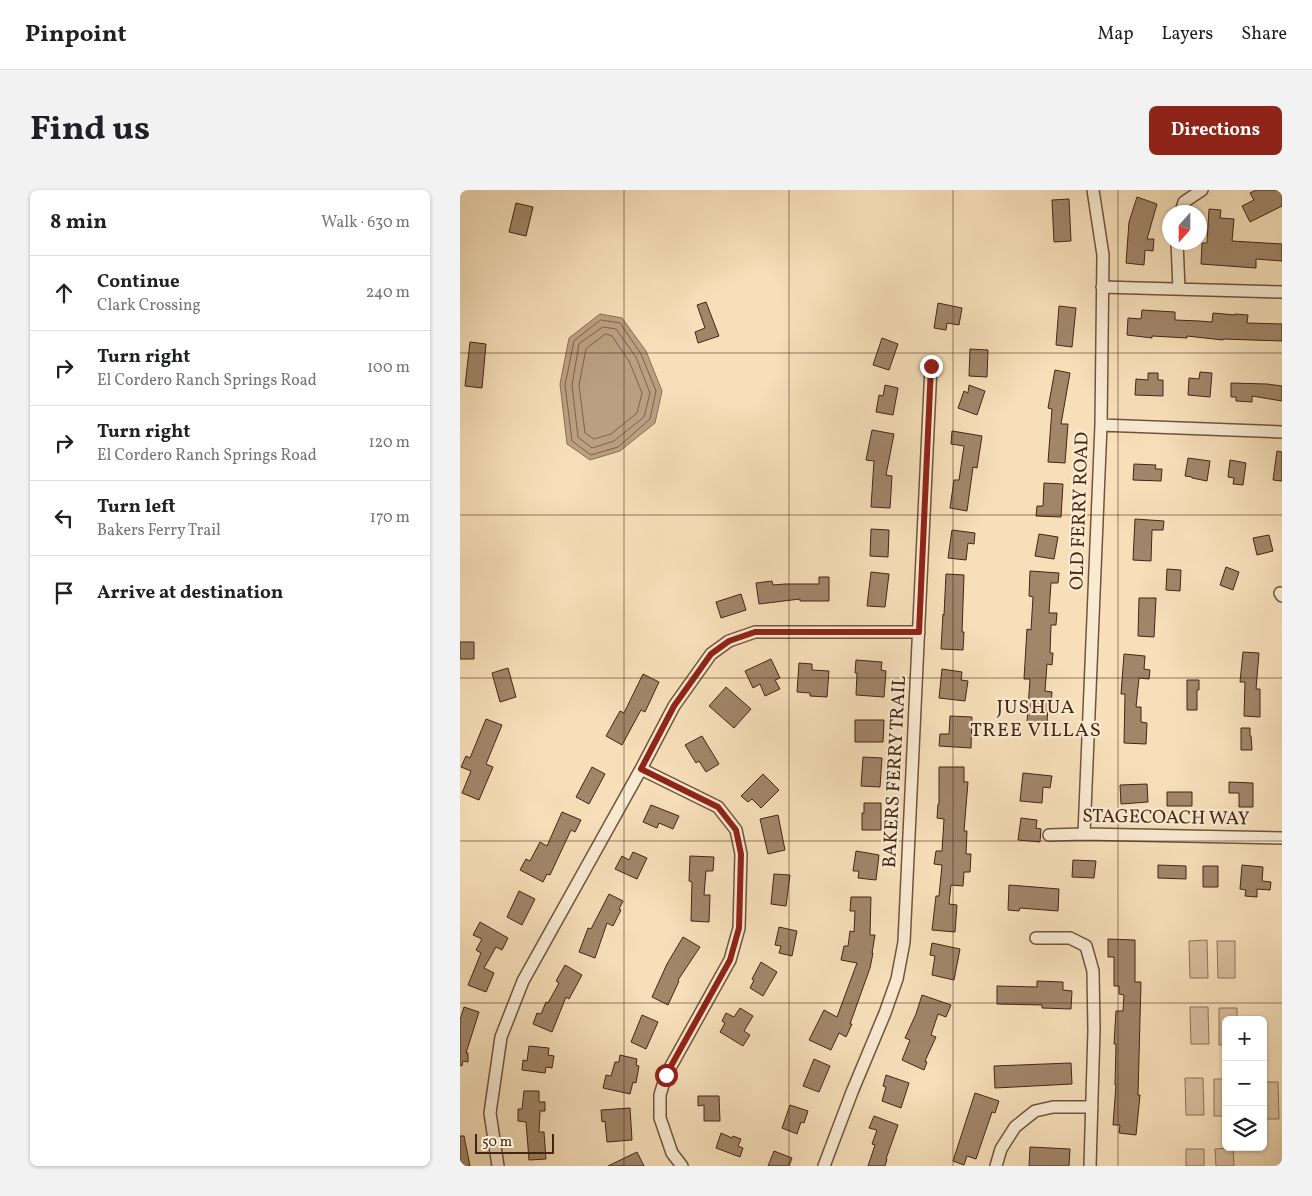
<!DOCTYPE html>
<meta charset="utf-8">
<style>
body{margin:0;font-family:Vollkorn,serif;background:#f2f2f2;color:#202124}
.controls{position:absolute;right:15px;bottom:15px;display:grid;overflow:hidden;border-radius:8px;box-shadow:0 1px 4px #0004}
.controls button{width:45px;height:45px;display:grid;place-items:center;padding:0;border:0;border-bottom:1px solid #e0e0e0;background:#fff;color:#202124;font:25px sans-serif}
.compass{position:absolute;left:702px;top:15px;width:45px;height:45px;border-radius:50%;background:#fff;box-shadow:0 1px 4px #0004;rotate:201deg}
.scale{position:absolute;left:15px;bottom:12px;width:79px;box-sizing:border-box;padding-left:5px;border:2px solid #452514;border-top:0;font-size:14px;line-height:18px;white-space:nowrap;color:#452514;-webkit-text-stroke:4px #f9ead2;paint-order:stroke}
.stop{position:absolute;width:15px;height:15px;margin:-11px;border:4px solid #8f2418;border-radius:50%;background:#fff}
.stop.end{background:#8f2418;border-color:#fff;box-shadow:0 1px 5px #0008}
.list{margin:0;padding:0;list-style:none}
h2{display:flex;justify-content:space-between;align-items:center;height:65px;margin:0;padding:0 20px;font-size:21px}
h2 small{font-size:16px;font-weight:400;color:#757577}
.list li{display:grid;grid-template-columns:32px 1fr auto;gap:15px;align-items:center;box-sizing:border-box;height:75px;padding:0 20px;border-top:1px solid #e0e0e0}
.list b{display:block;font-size:19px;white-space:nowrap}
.list p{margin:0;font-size:16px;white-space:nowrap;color:#757577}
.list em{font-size:16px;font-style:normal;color:#757577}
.icon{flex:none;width:28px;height:28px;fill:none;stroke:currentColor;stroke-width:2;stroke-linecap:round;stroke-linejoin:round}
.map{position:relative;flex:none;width:822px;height:976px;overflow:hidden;border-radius:8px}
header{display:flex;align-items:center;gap:30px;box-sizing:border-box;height:70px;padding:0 25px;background:#fff;border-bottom:1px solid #e0e0e0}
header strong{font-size:24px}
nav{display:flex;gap:28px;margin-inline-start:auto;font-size:18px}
.intro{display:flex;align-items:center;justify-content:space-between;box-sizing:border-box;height:120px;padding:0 30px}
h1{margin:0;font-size:35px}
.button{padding:12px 22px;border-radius:8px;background:#8f2418;color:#fff;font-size:18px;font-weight:700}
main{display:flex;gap:30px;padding:0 30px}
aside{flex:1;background:#fff;border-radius:8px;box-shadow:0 1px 4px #0004}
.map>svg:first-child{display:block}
.green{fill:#d8bf9d;stroke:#8e7258}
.water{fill:#baa081;stroke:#8b6f55}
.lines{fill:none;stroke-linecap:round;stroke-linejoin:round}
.shore{stroke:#80624a;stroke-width:1}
.building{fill:#a1866a;stroke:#452514}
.minor-casing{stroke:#71543d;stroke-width:14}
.minor{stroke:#f9ead2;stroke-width:11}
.route{stroke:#8f2418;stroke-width:6}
.grid{fill:none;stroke:#452514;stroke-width:1;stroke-opacity:0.55}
.labels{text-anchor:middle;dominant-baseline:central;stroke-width:4.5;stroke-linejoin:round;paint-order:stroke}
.street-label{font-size:19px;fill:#452514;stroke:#f9ead2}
.neighbourhood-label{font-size:20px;letter-spacing:1px;fill:#452514;stroke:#f9ead2}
</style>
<header>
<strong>Pinpoint</strong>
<nav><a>Map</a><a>Layers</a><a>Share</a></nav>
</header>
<div class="intro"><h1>Find us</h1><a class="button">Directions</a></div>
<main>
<aside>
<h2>8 min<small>Walk · 630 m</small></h2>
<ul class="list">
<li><svg class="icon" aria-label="ahead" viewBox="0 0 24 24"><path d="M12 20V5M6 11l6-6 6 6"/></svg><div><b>Continue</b><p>Clark Crossing</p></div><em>240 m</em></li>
<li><svg class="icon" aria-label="right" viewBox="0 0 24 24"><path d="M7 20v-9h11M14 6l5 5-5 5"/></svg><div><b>Turn right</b><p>El Cordero Ranch Springs Road</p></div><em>100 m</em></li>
<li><svg class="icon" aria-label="right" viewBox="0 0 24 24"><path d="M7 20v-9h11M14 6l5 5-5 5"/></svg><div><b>Turn right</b><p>El Cordero Ranch Springs Road</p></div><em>120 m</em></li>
<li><svg class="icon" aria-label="left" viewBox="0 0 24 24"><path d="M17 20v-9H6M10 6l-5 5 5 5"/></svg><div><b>Turn left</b><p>Bakers Ferry Trail</p></div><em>170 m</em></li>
<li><svg class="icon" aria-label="arrive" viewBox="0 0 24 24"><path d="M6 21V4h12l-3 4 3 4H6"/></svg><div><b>Arrive at destination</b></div></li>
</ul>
</aside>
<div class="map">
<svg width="822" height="976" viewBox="0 0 822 976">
<rect width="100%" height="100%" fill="#f6dfb9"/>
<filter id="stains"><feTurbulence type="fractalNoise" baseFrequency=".004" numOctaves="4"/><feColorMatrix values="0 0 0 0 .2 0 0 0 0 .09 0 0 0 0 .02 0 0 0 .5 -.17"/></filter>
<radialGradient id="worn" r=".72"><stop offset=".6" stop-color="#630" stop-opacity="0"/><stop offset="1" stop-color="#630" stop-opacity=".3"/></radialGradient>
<path class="green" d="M747,750L748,788H730L729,751Z
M757,751H775V788H758Z
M730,817H748L749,854H731Z
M759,818H777V830H766V855H759Z
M725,888H743L744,925H726Z
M754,889H766V926H754Z
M803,892H818L819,929H803Z
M773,958L774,976H756L755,959Z
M726,959H744V976H726Z"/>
<path class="water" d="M140,124L162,128L186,161L202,201L195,233L160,261L130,270L107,254L100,194L109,148Z"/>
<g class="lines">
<path class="shore" d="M141,130L160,133L181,164L196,201L190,229L158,257L131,265L112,251L105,195L114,151Z
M143,137L156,139L176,167L190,203L184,227L154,251L132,258L118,247L112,195L119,154Z
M146,144L152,146L169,171L182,203L177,223L151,244L134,249L125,243L119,195L126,159Z"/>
</g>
<path class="building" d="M796,0H822V16L790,32L782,16L794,10L790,3Z
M677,7L697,14L687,49H694L693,61L685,60L684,75L666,73L669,32Z
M609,9L611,51L594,52L592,10Z
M56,13L73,17L66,46L49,42Z
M749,19L761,20L760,28L774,29L772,51L822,54V71L796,69V78L741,74L742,53H747Z
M246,112L259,146L238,153L235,142L245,138L237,115Z
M478,113L502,118L499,135L487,133L486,140L474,138Z
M599,116L616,118L612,157L596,155Z
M682,120L715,122V130L739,131L752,132L753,123L775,125V124L788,125L787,133L822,134V151L763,149V150L727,146V148L692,146V148L667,145L668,128L681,129Z
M422,148L438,154L429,180L413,175Z
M10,152L26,154L22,198L5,196Z
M510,159L528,160L527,187L509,186Z
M595,180L610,183L601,234H608L605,273L588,272L592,219L588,218Z
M740,182L752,183L750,207L728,205L729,188L739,189Z
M688,183H698V190H703V206L675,205L676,189L688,190Z
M771,193L807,194L822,196V211L792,206V212L776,211V207H771Z
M425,195L438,198L433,225L416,222L419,205L423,206Z
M509,195L525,201L517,225L498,218L504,201L508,203Z
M412,240L434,244L426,285L432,286L430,318L411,317L414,271L406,270Z
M492,241L522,246L517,278L513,277L507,321L490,318L494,290H499L504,256L491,254Z
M817,261L822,262V291L813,290Z
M728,268L750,271L747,291L732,288V287L725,286Z
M770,270L786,273L783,295L773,294L774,288L768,287Z
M674,274L696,275L695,279H702L701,291L673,290Z
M584,293L603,294L601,327L576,326L577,316H583Z
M675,329L704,331L703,340H692L691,371L673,370Z
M411,339L429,340L428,367L410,366Z
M492,340L515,343L514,354L508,353L506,370L488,368Z
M579,344L598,347L594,369L575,366Z
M809,345L813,361L797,365L793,348Z
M766,377L779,382L773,400L760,395Z
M707,379L721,380L720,401L706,400Z
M570,381L599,383L598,393H591L589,423H597L596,435H591L590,463H593L592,475L587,474L585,501L592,502L591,514L588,513L587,534L567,532L570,489H564L567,439L571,440L573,407L569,406Z
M411,382L429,384L425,417L407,416Z
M486,384L504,385L502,442H504L503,460L481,459L483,424L484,425Z
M359,387H369V411H340V409L299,414L296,393L312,391L313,395L325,394H359Z
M281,404L286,420L261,428L256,412Z
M679,408H696L694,447L678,446Z
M0,452H14V469H0Z
M783,462L799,463L796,499H800V527L784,526L785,492H780Z
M664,464L685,466L684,479L690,480L689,489L679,488L676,517H681V532L687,533L686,554L664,553L665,504H661Z
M311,469L320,488L315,490L320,499L305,506L300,494L293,498L285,481Z
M396,470L422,472L421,480L426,481L424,507L396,505L397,483H395Z
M339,473L352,474V480L369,481L367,507L350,506V503L337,502Z
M48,478L56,507L40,512L32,483Z
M482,479L502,482L501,490L508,491L505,511L479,508Z
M183,484L199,492L185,522L181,520L162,555L146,546L160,521L164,523Z
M727,490H739V500H737V520H727Z
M266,497L291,519L274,538L249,516Z
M490,526L512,527L511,558L479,556L480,544H489Z
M26,529L42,535L26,574L33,577L19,610L2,603L11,581L1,577L6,566L10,568Z
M395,530H424L423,552H395Z
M781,538H790V546H791L792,560H781Z
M242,546L259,574L246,582L239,571L236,573L225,555Z
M403,567L422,568L420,597L401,596Z
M132,577L145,584L129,614L116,607Z
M479,577H504V592H508L504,641H507L506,664H511L510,682H504L503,696L491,695L489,714L497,715L495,742L472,740L476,706H479L482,675L474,674L476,661H482L484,629L477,628L478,614H479Z
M563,583L592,586L590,598L583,597L582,613L560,611Z
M303,584L319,600L301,618L292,609L288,612L281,606Z
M769,592L793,593V617H779V603H769Z
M687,594L688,612L661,614L660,595Z
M707,602H732V616H707Z
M404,613H421V640H402V623H404Z
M191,615L219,626L213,639L199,633L197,638L183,632Z
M102,622L121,630L115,642L111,640L90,685L87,684L83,692L60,680L66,669L70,671L80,652L87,656Z
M318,625L325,660L308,664L300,629Z
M561,628L577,630L576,638L581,639L580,652L558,650Z
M396,661L419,665L416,690L398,688L399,681H393Z
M173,662L187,668L177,689L155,679L162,666L169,670Z
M230,666L254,667L253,681H246L244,705H250L249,732L231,731L232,692L229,691Z
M613,670L636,671L634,688L612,687Z
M698,675L726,676V689L698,688Z
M782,675L803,677L802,691L811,692L810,700L797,699V707L785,706L786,700L780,699Z
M743,676H758V697H743Z
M314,684L330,685L326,716L311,714Z
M549,695L599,699L598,721L560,718L559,721L548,720Z
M59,701L75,709L62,735L47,727Z
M149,704L163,711L159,719L161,720L153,736L147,733L135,768L119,762L128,738L131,739Z
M391,707H411L410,745H415L412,763H413L410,778L390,834H392L386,847L379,843L371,860L349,850L364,820L377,827L397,773L381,770L384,756H388L390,741L394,742L395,721H390Z
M20,732L48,748L42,760L36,757L24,778L34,783L26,802L8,795L21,763L16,760L22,749L13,745Z
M319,737L337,741L332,766L319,763L321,756L315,755Z
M223,747L240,757L218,790L219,791L208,815L192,807L207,774Z
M648,749L675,750V792H681L678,905H680L676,945L659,943L660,935H653L656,895H655L656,854H654L656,821H663L664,805L659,804V796H654V767H648Z
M472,753L500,759L494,790L472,785L475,766L470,765Z
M301,772L317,782L303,806L290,798L294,790L292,789Z
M105,775L122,785L109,809L106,807L92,842L73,834L77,823L81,824L86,812L88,813L99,793L96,791Z
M577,791L603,792V800L612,801L611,819L582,818V815L537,814V796L577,797Z
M462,805L491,815L486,827L478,824L471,845L476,847L465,871L467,872L464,880L442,870L450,850L445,848L456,824Z
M4,817L19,822L6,863H8V872L3,871L2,876L0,875V830Z
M280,818L293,826L284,841L290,845L283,856L260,842L265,833L262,831L266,823L274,827Z
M182,825L198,832L186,859L171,852Z
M69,856L89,858L88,865L94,866L92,878L86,877L85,883L62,880L63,870L67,871Z
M160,865L177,869L176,875L179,876L176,893L173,892L170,904L143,898L146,885L151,886L155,872H159Z
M354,869L370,876L359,902L343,896Z
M611,873L612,894L535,898L534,876Z
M426,885L449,893L441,918L422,911L426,897L423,896Z
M64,901H79V912H85V921H80L79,942H84L86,969L69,970L66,932L58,931V919H62Z
M515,903L539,911L535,923L532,922L516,969L507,966L504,975L493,971Z
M238,906H259L260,931H244V915L238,916Z
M330,915L348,921L344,933L341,932L337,944L322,938Z
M170,918L172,950L147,952L145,931L142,932L141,920Z
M414,926L438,935L426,969H427L425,976H408L415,955L412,954L417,940L409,938Z
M261,943L272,948L273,946L281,949L278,956L283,958L280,967L256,958Z
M0,946H4L10,976H0Z
M570,957L610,959L609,976H569Z
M314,961L332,968L329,976H308Z
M177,962L184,976H148Z"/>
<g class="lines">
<defs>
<path id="minor" d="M721,22L724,12L742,0
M717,52L719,99
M642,97L822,102
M641,235L822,242
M820,403L822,406
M181,579L258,617L276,640L281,664L279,738L270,770L206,885L200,905V928L212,963L222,976
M624,644L641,235L643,65L633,0
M589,645L624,644L822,648
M576,748H610L626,756L633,781L634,840L630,976
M38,976L30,923L41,847L63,791L181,579L214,516L251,464L269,451L295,442H459
M364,976L392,902L425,823L437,789L444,752L471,176
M536,976L541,959L555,937L575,921L593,917H632"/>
</defs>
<use href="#minor" class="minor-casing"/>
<use href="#minor" class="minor"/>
</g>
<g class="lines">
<path class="route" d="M206,885L270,770L279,738L281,664L276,640L258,617L181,579L214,516L251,464L269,451L295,442H459L471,176"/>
</g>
<path class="grid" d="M164,0V976M329,0V976M493,0V976M658,0V976M0,163H822M0,325H822M0,488H822M0,651H822M0,813H822"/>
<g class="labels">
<g class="street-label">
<text transform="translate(620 321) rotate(-88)">OLD FERRY ROAD</text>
<text transform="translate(435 582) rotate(-87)">BAKERS FERRY TRAIL</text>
<text transform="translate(706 628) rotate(1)">STAGECOACH WAY</text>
</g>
<g class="neighbourhood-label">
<text x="576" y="518">JUSHUA<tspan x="576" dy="23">TREE VILLAS</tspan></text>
</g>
</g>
<rect width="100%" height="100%" filter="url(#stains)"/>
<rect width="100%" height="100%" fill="url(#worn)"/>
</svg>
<div class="controls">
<button>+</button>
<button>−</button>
<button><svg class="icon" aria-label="layers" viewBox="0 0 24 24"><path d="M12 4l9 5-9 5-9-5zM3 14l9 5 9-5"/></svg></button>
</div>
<svg class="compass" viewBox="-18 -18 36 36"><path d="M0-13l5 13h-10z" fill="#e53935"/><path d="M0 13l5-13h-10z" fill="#757577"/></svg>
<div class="scale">50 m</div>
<div class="stop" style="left:206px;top:885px"></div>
<div class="stop end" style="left:471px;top:176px"></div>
</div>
</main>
